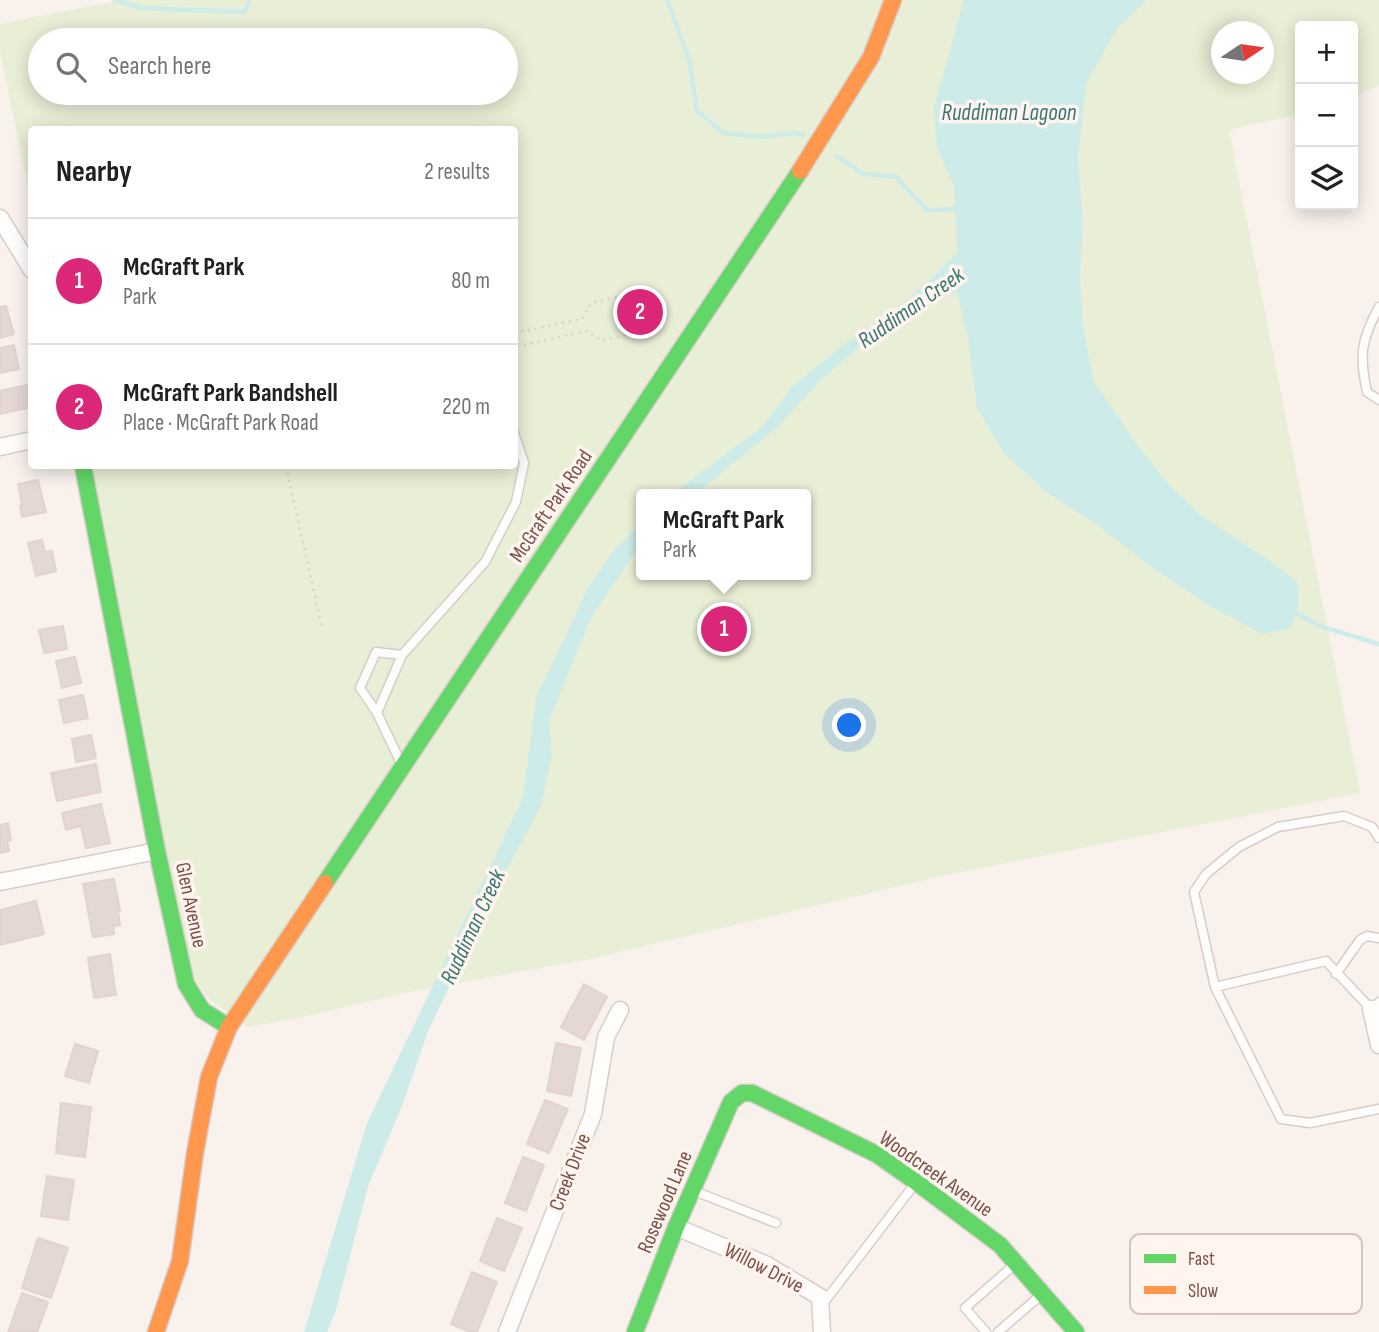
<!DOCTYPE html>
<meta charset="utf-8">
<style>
body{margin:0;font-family:"Sofia Sans Condensed",sans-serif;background:#f6f6f6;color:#202124}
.controls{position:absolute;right:21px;top:21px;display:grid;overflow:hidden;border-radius:7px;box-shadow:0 4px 18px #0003}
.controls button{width:63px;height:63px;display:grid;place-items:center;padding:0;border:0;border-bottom:2px solid #e0e0e0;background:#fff;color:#202124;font:35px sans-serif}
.compass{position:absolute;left:1211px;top:21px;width:63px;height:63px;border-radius:50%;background:#fff;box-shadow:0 4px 18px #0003;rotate:77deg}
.you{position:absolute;left:850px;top:726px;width:24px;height:24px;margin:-18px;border:5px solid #fff;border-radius:50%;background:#1a73e8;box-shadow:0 0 0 10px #1a73e833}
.badge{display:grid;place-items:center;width:46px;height:46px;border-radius:50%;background:#db2777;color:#fff;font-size:23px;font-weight:700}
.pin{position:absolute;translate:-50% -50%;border:4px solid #fff;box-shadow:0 2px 7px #0006}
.popup{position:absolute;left:636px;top:489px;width:175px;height:91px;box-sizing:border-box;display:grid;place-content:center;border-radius:7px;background:#fff;filter:drop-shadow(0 2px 5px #0005);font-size:23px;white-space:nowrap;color:#757577}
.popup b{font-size:26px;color:#202124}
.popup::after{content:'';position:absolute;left:50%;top:100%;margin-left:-14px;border:14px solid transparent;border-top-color:#fff}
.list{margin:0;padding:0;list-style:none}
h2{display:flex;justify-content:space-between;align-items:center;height:91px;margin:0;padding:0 28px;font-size:30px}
h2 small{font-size:23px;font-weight:400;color:#757577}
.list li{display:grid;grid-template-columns:46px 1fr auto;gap:21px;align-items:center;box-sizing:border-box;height:126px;padding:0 28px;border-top:2px solid #e0e0e0}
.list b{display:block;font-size:26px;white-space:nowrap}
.list p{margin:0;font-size:23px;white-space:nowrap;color:#757577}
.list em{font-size:23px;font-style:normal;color:#757577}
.icon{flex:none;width:38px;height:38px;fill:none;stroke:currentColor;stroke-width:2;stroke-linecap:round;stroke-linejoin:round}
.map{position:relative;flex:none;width:1379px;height:1332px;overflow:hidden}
.search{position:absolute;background:#fff;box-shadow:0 4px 18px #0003;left:28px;top:28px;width:490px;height:77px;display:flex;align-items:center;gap:18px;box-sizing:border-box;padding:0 24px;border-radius:38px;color:#757577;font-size:26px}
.panel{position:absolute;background:#fff;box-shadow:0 4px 18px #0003;left:28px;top:126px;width:490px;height:343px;border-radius:7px}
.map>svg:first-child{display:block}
.green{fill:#e9eed6;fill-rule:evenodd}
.water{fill:#cdebe8}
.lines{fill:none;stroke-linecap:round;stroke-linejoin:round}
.stream{stroke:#cdebe8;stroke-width:4.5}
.building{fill:#e5d7d3;stroke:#e2d3ce;stroke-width:2}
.lane-casing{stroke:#d7cdc8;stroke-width:11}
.street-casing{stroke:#d7cdc8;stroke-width:19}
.fast-casing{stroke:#d8ccc8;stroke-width:19}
.slow-casing{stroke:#d8ccc8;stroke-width:19}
.path{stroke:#dbd0cd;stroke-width:2.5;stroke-dasharray:2 5;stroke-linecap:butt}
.lane{stroke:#fefdfc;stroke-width:8}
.street{stroke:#fefdfc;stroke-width:16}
.fast{stroke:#63d668;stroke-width:16}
.slow{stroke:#ff974d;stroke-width:16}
.labels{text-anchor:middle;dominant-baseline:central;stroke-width:7;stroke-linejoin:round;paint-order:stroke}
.street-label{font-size:21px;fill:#795149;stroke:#fff5ee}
.water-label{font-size:23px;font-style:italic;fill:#397776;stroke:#fff5ee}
.key{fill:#fff5ee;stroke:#d7c4bc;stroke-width:2}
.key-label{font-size:19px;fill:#795149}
</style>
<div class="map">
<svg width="1379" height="1332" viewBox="0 0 1379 1332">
<rect width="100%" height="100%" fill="#f8f1ec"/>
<path class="green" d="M122,0H1379V85L1353,98V26H1300V114L1229,130L1360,793L942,876L590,959L414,991L294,1019L247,1027L209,999L192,975L86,466H514V130H32L31,202L0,51V24ZM1222,32H1264V74H1222ZM40,40H506V93H40ZM642,494H806V575H642Z"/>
<path class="water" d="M964,0H1147L1117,28L1086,84L1078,158L1083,222L1080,277L1083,326L1093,380L1135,442L1168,484L1203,517L1275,564L1299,584L1297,614L1290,628L1262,634L1207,604L1150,566L1099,526L1045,491L1004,453L977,408L968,338L957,292L933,297L863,344L821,379L778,427L695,494H672L762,427L792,387L844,344L904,304L957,253L954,186L937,148L934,108Z
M642,522V542L591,618L549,720L552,756L541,805L486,909L428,1031L402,1106L368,1186L336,1310L327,1332H304L367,1123L523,798L536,698L587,590L614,550Z"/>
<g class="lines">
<path class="stream" d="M114,0L142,8L245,12L250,0
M667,0L689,59L697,111L724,133L763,137L793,133L803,135
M837,156L864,174L896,177L927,210L957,209
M1292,611L1320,626L1379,644"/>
</g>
<path class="building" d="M646,296L652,324L634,333L628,299Z
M6,306L14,334L0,338V307Z
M14,345L19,369L0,373V348Z
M31,384L32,407L0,414V391Z
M38,480L46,512L22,517L20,506L22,505L18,484Z
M42,540L45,552L52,551L56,571L36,576L28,543Z
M63,626L67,649L44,653L39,630Z
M75,657L81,683L62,688L56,661Z
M83,695L88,718L64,723L59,700Z
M91,735L96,758L76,762L72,739Z
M96,764L101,792L57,801L51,773Z
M101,804L110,843L86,848L81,826L66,830L62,813Z
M8,823L11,840L7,841L9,851L0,853V825Z
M114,879L120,911L118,912L120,925L113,926L114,934L93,937L83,884Z
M36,901L44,934L0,945V910Z
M110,954L116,995L94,998L88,958Z
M584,984L607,997L584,1040L561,1027Z
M556,1043L581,1048L571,1096L547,1091Z
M75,1044L98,1051L89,1083L65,1076Z
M545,1100L568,1109L549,1153L527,1144Z
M61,1103L91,1107L85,1157L56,1153Z
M523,1157L544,1165L526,1211L505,1203Z
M47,1176L74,1180L68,1220L41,1216Z
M497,1218L522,1228L504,1271L480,1261Z
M38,1238L68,1248L51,1298L22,1288Z
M472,1272L497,1282L477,1332H470L451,1324Z
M22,1293L48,1302L37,1332H8Z"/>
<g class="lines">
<defs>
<path id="lane" d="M1379,307C1361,340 1359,355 1367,392L1379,400
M377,713L360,688L376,652L402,655
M401,763L377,713L402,655L485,562L516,502L524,463L514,433
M1336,974L1360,940L1367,936L1379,938
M1215,987L1194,892L1206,874L1239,847L1278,827L1344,816L1372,827L1379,838
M1379,1002L1371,1009L1326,961L1215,987L1281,1119L1310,1123L1379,1109
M694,1191L776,1223
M822,1305L914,1185
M986,1332L965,1308L1014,1265
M998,1332L1041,1295"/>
<path id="street" d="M0,218L32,270
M0,447L32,440
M0,882L157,851
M1371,1009L1379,1045
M676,1227L767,1265L820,1297L822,1332
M507,1332L593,1114L606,1037L620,1010"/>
<path id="fast" d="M83,466L157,851L186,984L202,1010L229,1027
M325,883L800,171
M635,1332L676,1227L731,1102L742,1093H752L876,1154L916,1182L1000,1245L1076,1332"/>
<path id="slow" d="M800,171L871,57L893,0
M156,1332L180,1261L195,1153L209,1077L229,1027L325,883"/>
</defs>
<use href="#lane" class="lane-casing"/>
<use href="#street" class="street-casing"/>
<use href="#fast" class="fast-casing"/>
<use href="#slow" class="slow-casing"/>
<path class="path" d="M514,333L582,319L591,303L654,289L662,330L634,333L602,341L587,331L514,347
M286,466L322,628"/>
<use href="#lane" class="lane"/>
<use href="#street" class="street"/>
<use href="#fast" class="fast"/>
<use href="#slow" class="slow"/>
</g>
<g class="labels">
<g class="street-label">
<text transform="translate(551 506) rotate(-56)">McGraft Park Road</text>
<text transform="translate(191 905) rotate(78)">Glen Avenue</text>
<text transform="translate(570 1172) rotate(-69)">Creek Drive</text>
<text transform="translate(936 1174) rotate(35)">Woodcreek Avenue</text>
<text transform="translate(665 1202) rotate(-67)">Rosewood Lane</text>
<text transform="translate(764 1268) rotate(27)">Willow Drive</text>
</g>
<g class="water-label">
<text x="1009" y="113">Ruddiman Lagoon</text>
<text transform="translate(911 308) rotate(-35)">Ruddiman Creek</text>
<text transform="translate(473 927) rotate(-65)">Ruddiman Creek</text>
</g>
</g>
<rect x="1130" y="1234" width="232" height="80" rx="10" class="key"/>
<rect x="1144" y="1254" width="32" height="9" fill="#63d668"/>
<rect x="1144" y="1286" width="32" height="8" fill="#ff974d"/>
<g class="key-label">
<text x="1188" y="1265">Fast</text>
<text x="1188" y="1297">Slow</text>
</g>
</svg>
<div class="controls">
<button>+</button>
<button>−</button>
<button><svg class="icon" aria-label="layers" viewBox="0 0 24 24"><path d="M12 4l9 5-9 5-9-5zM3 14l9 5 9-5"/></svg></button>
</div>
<svg class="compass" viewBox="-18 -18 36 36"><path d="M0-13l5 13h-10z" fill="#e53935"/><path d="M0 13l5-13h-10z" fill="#757577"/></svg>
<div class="you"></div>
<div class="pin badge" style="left:724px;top:629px">1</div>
<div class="popup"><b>McGraft Park</b>Park</div>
<div class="pin badge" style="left:640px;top:312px">2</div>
<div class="search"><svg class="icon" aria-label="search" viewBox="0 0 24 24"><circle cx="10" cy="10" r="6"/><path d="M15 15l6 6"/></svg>Search here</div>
<section class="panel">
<h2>Nearby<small>2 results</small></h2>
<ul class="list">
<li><span class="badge">1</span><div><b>McGraft Park</b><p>Park</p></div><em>80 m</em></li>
<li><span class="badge">2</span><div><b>McGraft Park Bandshell</b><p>Place · McGraft Park Road</p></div><em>220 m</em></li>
</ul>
</section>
</div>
